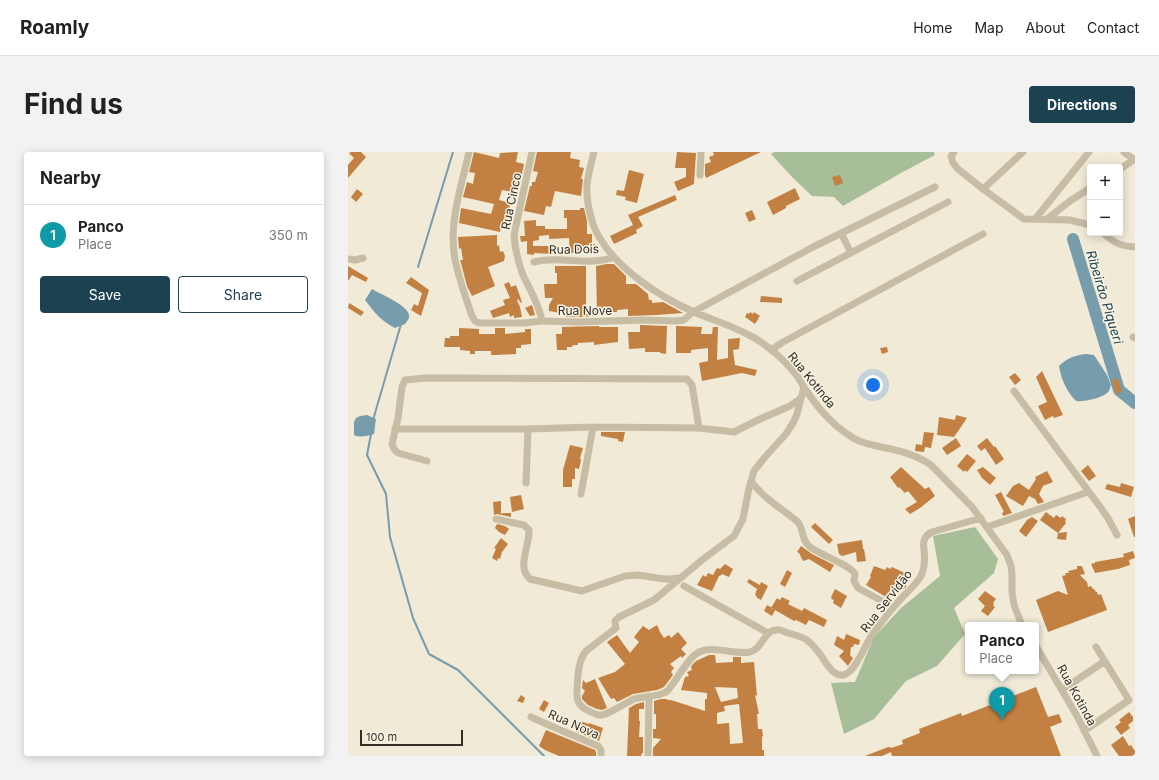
<!DOCTYPE html>
<meta charset="utf-8">
<style>
body{margin:0;font-family:Inter,sans-serif;background:#f2f2f2;color:#202124}
.controls{position:absolute;right:12px;top:12px;display:grid;overflow:hidden;border-radius:4px;box-shadow:0 2px 10px #0003}
.controls button{width:36px;height:36px;display:grid;place-items:center;padding:0;border:0;border-bottom:1px solid #e0e0e0;background:#fff;color:#202124;font:20px sans-serif}
.scale{position:absolute;left:12px;bottom:10px;width:103px;box-sizing:border-box;padding-left:4px;border:2px solid #322d25;border-top:0;font-size:11px;line-height:14px;white-space:nowrap;color:#322d25;-webkit-text-stroke:3px #f8f3e3;paint-order:stroke}
.you{position:absolute;left:525px;top:233px;width:14px;height:14px;margin:-10px;border:3px solid #fff;border-radius:50%;background:#1a73e8;box-shadow:0 0 0 6px #1a73e833}
.badge{display:grid;place-items:center;width:26px;height:26px;border-radius:50%;background:#1c4252;color:#fff;font-size:13px;font-weight:700}
.pin{position:absolute;translate:-50% -33px;filter:drop-shadow(0 1px 2px #0008)}
.pin::after{content:'';position:absolute;top:21px;width:14px;height:12px;background:inherit;clip-path:polygon(0 0,100% 0,50% 100%)}
.popup{position:absolute;left:617px;top:470px;width:74px;height:52px;box-sizing:border-box;display:grid;place-content:center;border-radius:4px;background:#fff;filter:drop-shadow(0 1px 3px #0005);font-size:13px;white-space:nowrap;color:#757577}
.popup b{font-size:15px;color:#202124}
.popup::after{content:'';position:absolute;left:50%;top:100%;margin-left:-8px;border:8px solid transparent;border-top-color:#fff}
.list{margin:0;padding:0;list-style:none}
h2{display:flex;justify-content:space-between;align-items:center;height:52px;margin:0;padding:0 16px;font-size:17px}
h2 small{font-size:13px;font-weight:400;color:#757577}
.list li{display:grid;grid-template-columns:26px 1fr auto;gap:12px;align-items:center;box-sizing:border-box;height:60px;padding:0 16px;border-top:1px solid #e0e0e0}
.list b{display:block;font-size:15px;white-space:nowrap}
.list p{margin:0;font-size:13px;white-space:nowrap;color:#757577}
.list em{font-size:13px;font-style:normal;color:#757577}
.actions{display:flex;gap:8px;padding:12px 16px}
.actions a{flex:1;padding:9px 0;border:1px solid #1c4252;border-radius:4px;text-align:center;font-size:14px;color:#1c4252}
.actions .main{background:#1c4252;color:#fff}
.map{position:relative;flex:none;width:787px;height:604px;overflow:hidden;border-radius:4px}
header{display:flex;align-items:center;gap:24px;box-sizing:border-box;height:56px;padding:0 20px;background:#fff;border-bottom:1px solid #e0e0e0}
header strong{font-size:19px}
nav{display:flex;gap:22px;margin-inline-start:auto;font-size:14px}
.intro{display:flex;align-items:center;justify-content:space-between;box-sizing:border-box;height:96px;padding:0 24px}
h1{margin:0;font-size:28px}
.button{padding:10px 18px;border-radius:4px;background:#1c4252;color:#fff;font-size:14px;font-weight:700}
main{display:flex;gap:24px;padding:0 24px}
aside{flex:1;background:#fff;border-radius:4px;box-shadow:0 2px 10px #0003}
.map>svg:first-child{display:block}
.green{fill:#a8be98}
.water{fill:#779dac}
.lines{fill:none;stroke-linecap:round;stroke-linejoin:round}
.stream{stroke:#779dac;stroke-width:2}
.river{stroke:#779dac;stroke-width:12}
.building{fill:#c28042;fill-rule:evenodd}
.minor{stroke:#c7bca4;stroke-width:7}
.labels{text-anchor:middle;dominant-baseline:central;stroke-width:3;stroke-linejoin:round;paint-order:stroke}
.street-label{font-size:12px;fill:#322d25;stroke:#f8f3e3}
.water-label{font-size:13px;font-style:italic;fill:#1c4252;stroke:#f8f3e3}
</style>
<header>
<strong>Roamly</strong>
<nav><a>Home</a><a>Map</a><a>About</a><a>Contact</a></nav>
</header>
<div class="intro"><h1>Find us</h1><a class="button">Directions</a></div>
<main>
<aside>
<h2>Nearby<small></small></h2>
<ul class="list">
<li><span class="badge" style="background:#0f9aa8">1</span><div><b>Panco</b><p>Place</p></div><em>350 m</em></li>
</ul>
<div class="actions"><a class="main">Save</a><a>Share</a></div>
</aside>
<div class="map">
<svg width="787" height="604" viewBox="0 0 787 604">
<rect width="100%" height="100%" fill="#f0ead7"/>
<path class="green" d="M426,0H586L587,3L553,21L495,54L486,45L464,44L445,26L423,2Z
M627,375L650,407L646,421L606,456L617,482L589,514L558,529L526,567L496,582L483,531L507,530L526,485L553,456L592,424L585,384Z"/>
<path class="water" d="M24,137C32,142 60,153 61,163C62,166 59,169 57,172L47,176C33,169 26,160 17,148Z
M738,202L746,203L759,223L763,233C762,235 762,237 761,239C756,246 736,250 728,249C719,240 713,227 711,214C719,206 727,203 738,202Z
M19,263L28,267L26,282C19,284 12,286 6,283V270L8,266L12,264Z"/>
<g class="lines">
<path class="stream" d="M70,115L105,0
M25,268L53,172
M23,282L19,303L38,342L42,385L65,466L81,502L110,518L196,604"/>
<path class="river" d="M725,87L771,238L787,251"/>
</g>
<path class="building" d="M0,0H13L18,5L0,26V13L6,6Z
M126,0L151,6L152,1L170,0L168,10L176,12L171,36L165,35L164,40L154,38L151,48L162,51L161,61L165,62L162,75L153,73L152,80L111,71L113,56L143,62L146,52L115,45L119,30L125,32L127,21L121,20Z
M189,0H223L222,6L232,8L231,15L236,16L233,27H235L233,44L207,39L203,55L198,54L196,63L176,59L182,34H184V30H187L190,20L185,19Z
M329,0L348,1L346,32L330,39L326,30L338,25V16H327Z
M365,0H413L358,26L357,23V12L363,10L361,5L366,3Z
M281,18L296,22L289,51L277,48L278,45L268,43L269,38L276,39Z
M492,23L495,31L487,34L484,25Z
M447,36L452,47L438,54V56L425,63L419,50Z
M9,37L15,42L8,50L3,45Z
M327,43L329,48L290,65L295,74L288,78L289,81L266,92L262,84L285,73L280,63Z
M232,56H236L239,69V82H244V92H247V101H222L221,86L201,87V83L191,84V88L185,89V94H206V102L186,101V103L179,102V89L173,90L172,84H177L176,69L188,68V74H197V77H219V66H216V58H232Z
M404,58L408,67L401,70L397,61Z
M149,83V94L151,93L152,100L155,99L157,104L156,109L140,115L147,134L124,144L119,134L113,111L112,108H115L113,96L111,97L110,85Z
M259,112H266L278,124V132H288L300,142L301,148H304V151L315,150L335,161L308,163L280,164V157L269,158V160H254V162H249V164L228,165H218V162L201,159V153L205,146H197L196,132H209V121H207V114H238V159H249L248,114Z
M0,114L20,126L18,130L4,123L0,129Z
M63,125L81,138L73,164L63,158L66,152L70,154L74,141L58,131Z
M161,130L163,135L168,133L174,150L173,151L170,147L169,148L172,155L174,165L166,166V163L162,165L161,161L145,166L142,159L157,153L155,148L162,146L156,132Z
M413,144L434,146V151L412,150Z
M1,151L16,160L13,164L0,156Z
M184,153L187,163L182,164L177,156Z
M402,160L405,162L406,160L412,164L410,166H411L407,172L397,165L399,161L401,162Z
M292,173L319,174L318,202L312,201V200H297V196L281,197L280,180H292Z
M251,174V175H270V190L246,193V190L230,191V193H225L224,195H219V198H209L208,182H214V175Z
M328,174L354,175L353,182H364L365,175H370L369,208L380,206V187L392,186L391,197L385,198L387,213L409,218L407,224L394,221L354,229L351,211L360,209V196L343,198V201H328Z
M111,176L131,177V182H147V176H157V182L177,180V177H183V192L173,193V196H168V202L148,203H143V199H127V202H122V199L112,198V195H96L97,186H102V184H111Z
M539,195L540,200L534,202L532,196Z
M694,219L715,263L706,266L705,264L697,268L690,254L699,250L688,225Z
M667,221L673,228L667,233L661,225Z
M770,227L774,240L768,242L764,228Z
M608,263L619,266L606,285L589,283L591,265L607,268Z
M253,280H277L275,290L270,289V287L253,284Z
M576,280L586,281L583,296L577,295L576,300L567,299L568,292L574,293Z
M608,286L613,294L599,303L594,296Z
M639,286L646,295L647,294L656,307L648,313L637,296L633,299L629,294Z
M222,293L235,296L232,306L233,308L231,317L227,316V327H224V335H215V318Z
M619,302L628,309L619,320L617,318L616,320L609,314Z
M740,313L748,324L741,329L733,319Z
M553,315L577,337L581,335L587,344L572,356L562,362L557,357L569,350L560,339L557,341L551,335L550,336L542,325Z
M635,315L648,326L642,333L634,326L629,318Z
M699,319L705,330L695,334L691,342L696,350L690,352L687,347L681,344L675,354L658,344L665,334L671,331L681,338L688,327L687,325Z
M773,331L786,335L783,345L757,337L759,332L772,335Z
M653,340L664,361L655,364L654,361L656,360L647,343Z
M173,343L176,357L164,360L162,345Z
M153,349V363L154,361H163V365L149,362L146,363L145,350Z
M698,360L706,366L708,363L713,366L714,364L718,367L717,370L718,371L710,381L719,380L718,388L709,387L710,381L692,368Z
M787,364V385H786L780,367Z
M684,365L690,369L678,385L671,379L679,368Z
M467,371L485,388L481,392L463,375Z
M149,372L157,374L161,377L157,383L151,380L147,376Z
M153,386L160,392L154,400L152,407L150,406L149,409L144,406L148,397L146,396Z
M514,388L515,397H516L518,409L509,410L508,400L494,404L491,402L489,392Z
M453,394L464,402L486,413L482,420L461,407L455,409L451,401L449,400Z
M785,399L787,406L781,408L782,413L770,417L747,421L743,412L747,411V410L776,405L775,402Z
M377,412L385,417L381,425L374,422L372,424H371L364,439L349,433L355,423L358,425L360,421L365,423L369,416L372,417Z
M526,414L537,418L539,415L542,417L544,415L559,422L555,432L558,433V435L554,438L545,433L538,445L518,433L523,425L522,424Z
M729,414H734L737,422L732,423L739,430L740,435L743,434L745,437H746L748,440H749L750,443L753,442L759,458L700,480L688,448L710,439L720,443L714,424L718,423L717,421H721L720,419L729,417Z
M439,418L444,421L437,435L432,432Z
M401,427L412,433L413,430L420,434L413,448L408,445L409,444L407,443L409,437L399,430Z
M487,437L499,444L493,456L485,451L486,448L483,447L484,446L483,445Z
M637,439L648,447L645,451L646,452L645,454L647,455L640,464L633,459L637,454L630,447Z
M434,445L442,449L440,452L454,459L456,456L479,468L476,475L461,468L458,473L448,468L446,469L427,458L424,464L416,459L419,453L426,457L423,456L429,446L432,448Z
M309,473L312,480L316,486L321,483L323,486L330,480L339,491L333,497L338,502L334,506L333,504L322,512L326,516L323,520L325,523L316,535L309,538L285,542L269,550L266,546L263,547L250,526L267,520L277,512L259,490L269,483L282,501L291,490L286,485L295,474L301,478Z
M498,482L512,488L511,493L506,492L505,495H503L502,503L505,506L500,514L491,504L496,499L486,493L489,484L496,488Z
M361,503H367L368,511L385,510V505H393V511L406,510L409,544L407,543L411,562H409L410,577H414L415,584L414,585V598H416V604H305V596L313,587L305,586V577H308V562H306V549L313,547H319V548H323L357,559V547H359V541L333,538L337,525L341,524L339,520L344,518L343,515L344,513L348,509ZM367,535L389,536L390,546L373,550ZM391,552L395,591L382,592L381,571L369,572V561L377,559L376,554Z
M247,527L259,556L254,558L249,557L240,553L234,547V544L237,539L234,536L235,528L238,531Z
M688,535L700,565L711,562L714,570L702,575L713,604H544L543,600L534,604H517L540,595H542L543,596L555,592L554,588L572,581L571,577L613,561L614,564Z
M173,543L177,546L175,551L169,549Z
M196,548L201,551L196,560L191,557Z
M296,550V557H291V569H292L291,585H295V601H294L293,604H279L281,556L288,552Z
M781,560L785,565V569L780,573L782,576L773,583L767,575L773,570L771,568Z
M232,569L241,572V571L255,576L251,589L227,579L230,570Z
M198,578L247,598L248,600V604H211L197,598L191,594Z
M775,584L781,594L783,593L787,599V602L784,604H771L763,593Z"/>
<g class="lines">
<path class="minor" d="M121,0C113,36 99,75 108,112C112,129 118,147 124,164L127,169L131,171H176L194,169L228,170L297,168L329,169L336,168L345,160L465,95L587,35
M184,0L166,83C167,97 170,110 175,123C182,138 191,152 194,169
M246,0C243,11 240,22 239,33C238,48 243,72 251,85C270,117 310,144 344,159C361,167 380,172 397,181C406,185 415,191 422,197C433,205 442,215 450,225C453,230 456,236 460,241C472,259 488,276 507,287C514,291 524,293 533,295C550,298 569,303 583,313L624,355L659,403L663,414L664,422V440L666,453L674,473
M606,0L603,4L605,11L610,17L635,37L676,67L722,68L742,73
M776,0L786,8
M772,17L787,7
M352,23L353,0
M635,37L675,0
M688,66L741,0
M699,67L722,49L742,36
M493,81L503,101
M755,81C766,91 772,94 787,95
M0,107L7,108L15,106
M186,110C212,103 240,115 266,105
M449,129L600,50
M785,185L787,186
M423,198L435,190L635,82
M456,235L449,262L445,271L438,282L417,305L406,319L401,336L395,367L386,384L354,408L306,448L271,465L267,469L268,476L238,499C230,509 230,523 229,536C229,546 228,551 237,557C241,559 246,562 251,563C259,564 277,551 286,547C296,544 309,545 318,540C321,538 322,535 324,533C331,524 341,505 351,500C365,493 386,503 402,500C415,497 415,479 428,478C432,477 436,480 440,481C446,483 454,484 459,488C464,492 468,497 472,502C477,509 486,528 498,522C509,517 518,490 526,480C534,469 542,459 551,449C558,440 569,433 574,422C577,414 577,406 576,398C576,395 575,391 576,389C577,385 580,382 584,380L633,366
M666,239L753,356L761,368L769,383
M47,277H180L245,275L351,276L386,280L412,267L442,254L453,246
M79,309L50,301L46,297L44,292L50,266L54,235L57,228L78,226L339,227L344,233L351,276
M403,329C415,346 433,356 450,370C456,378 453,388 462,395C471,402 504,414 507,422L506,429L510,436L534,449
M178,331L180,277
M233,342L245,275
M148,367L176,373L181,378C182,394 168,415 182,427L234,439L277,424L290,423L316,427H323L330,426
M639,375L740,340
M336,434L420,481
M688,494L729,564L749,604
M714,538L757,509
M183,565L203,574L250,594L253,598V604
M736,579L781,548L748,495
M300,604L301,544"/>
</g>
<g class="labels">
<g class="street-label">
<text transform="translate(163 49) rotate(-78)">Rua Cinco</text>
<text transform="translate(226 97) rotate(-1)">Rua Dois</text>
<text x="237" y="158">Rua Nove</text>
<text transform="translate(464 228) rotate(51)">Rua Kotinda</text>
<text transform="translate(538 449) rotate(-52)">Rua Servidão</text>
<text transform="translate(729 543) rotate(61)">Rua Kotinda</text>
<text transform="translate(226 572) rotate(24)">Rua Nova</text>
</g>
<g class="water-label">
<text transform="translate(757 145) rotate(73)">Ribeirão Piqueri</text>
</g>
</g>
</svg>
<div class="controls">
<button>+</button>
<button>−</button>
</div>
<div class="scale">100 m</div>
<div class="you"></div>
<div class="pin badge" style="left:654px;top:568px;background:#0f9aa8">1</div>
<div class="popup"><b>Panco</b>Place</div>
</div>
</main>
